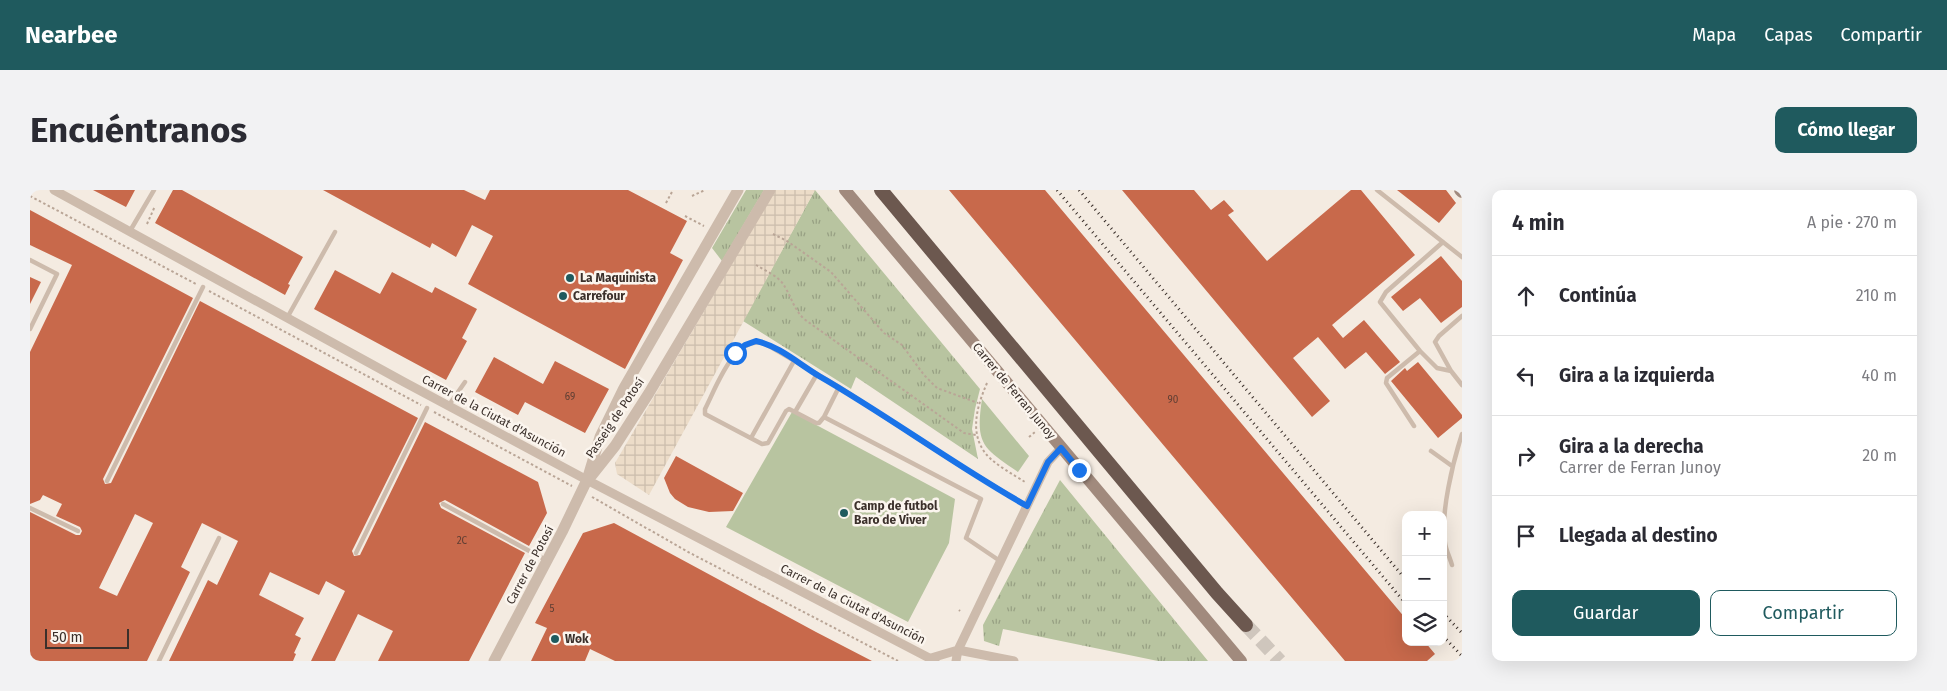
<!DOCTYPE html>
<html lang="es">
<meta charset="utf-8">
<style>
body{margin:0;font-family:"Fira Sans",sans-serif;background:#f2f2f3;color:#2b2b33}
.controls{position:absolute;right:15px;bottom:15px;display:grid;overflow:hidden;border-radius:10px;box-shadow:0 5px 20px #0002}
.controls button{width:45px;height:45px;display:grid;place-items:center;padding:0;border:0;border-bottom:1px solid #e1e1e2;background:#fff;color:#2b2b33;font:25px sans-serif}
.scale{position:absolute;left:15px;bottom:12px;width:84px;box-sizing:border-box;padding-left:5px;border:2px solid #3b302b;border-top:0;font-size:14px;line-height:18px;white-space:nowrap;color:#3b302b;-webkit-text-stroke:4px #fbf5ee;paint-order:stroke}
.stop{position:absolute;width:15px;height:15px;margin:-11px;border:4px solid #1a73e8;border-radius:50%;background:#fff}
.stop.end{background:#1a73e8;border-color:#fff;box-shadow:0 1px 5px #0008}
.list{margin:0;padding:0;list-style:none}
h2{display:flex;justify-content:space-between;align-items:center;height:65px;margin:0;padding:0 20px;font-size:21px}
h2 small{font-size:16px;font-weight:400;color:#7c7c81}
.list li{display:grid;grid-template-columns:32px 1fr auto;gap:15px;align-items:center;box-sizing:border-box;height:80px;padding:0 20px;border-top:1px solid #e1e1e2}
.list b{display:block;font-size:19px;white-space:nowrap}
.list p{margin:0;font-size:16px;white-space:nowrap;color:#7c7c81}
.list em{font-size:16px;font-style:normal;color:#7c7c81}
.actions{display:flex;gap:10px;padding:15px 20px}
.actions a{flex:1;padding:11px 0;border:1px solid #1f5a5e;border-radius:10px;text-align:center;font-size:18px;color:#1f5a5e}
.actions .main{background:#1f5a5e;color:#fff}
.icon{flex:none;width:28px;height:28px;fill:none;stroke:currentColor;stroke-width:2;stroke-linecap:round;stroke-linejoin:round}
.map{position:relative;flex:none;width:1432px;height:471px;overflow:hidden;border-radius:10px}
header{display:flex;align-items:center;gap:30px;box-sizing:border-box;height:70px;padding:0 25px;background:#1f5a5e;color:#fff}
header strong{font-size:24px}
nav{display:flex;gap:28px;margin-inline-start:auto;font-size:18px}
.intro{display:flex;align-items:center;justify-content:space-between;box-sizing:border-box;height:120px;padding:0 30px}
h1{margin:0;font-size:35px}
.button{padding:12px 22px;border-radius:10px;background:#1f5a5e;color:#fff;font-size:18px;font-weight:700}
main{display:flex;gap:30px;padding:0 30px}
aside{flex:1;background:#fff;border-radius:10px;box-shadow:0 5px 20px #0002}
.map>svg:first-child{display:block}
.grass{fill:url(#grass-tufts)}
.park{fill:#b8c4a0}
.plaza{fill:url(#plaza-grid)}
.building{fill:#c8694b;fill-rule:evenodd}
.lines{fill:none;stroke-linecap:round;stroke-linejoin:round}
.trunk-tunnel{stroke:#cfc6bd;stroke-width:14;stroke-dasharray:14 7;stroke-linecap:butt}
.path{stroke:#b9a596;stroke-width:2;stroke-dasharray:2.5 2.5;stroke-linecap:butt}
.service{stroke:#cdbbac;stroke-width:4.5}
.minor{stroke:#cdbbac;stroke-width:9}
.tertiary{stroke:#cdbbac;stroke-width:11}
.secondary{stroke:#a18a7d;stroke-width:12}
.trunk{stroke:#6c584f;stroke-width:14}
.rail{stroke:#3b302b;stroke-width:3;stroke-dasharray:1 4;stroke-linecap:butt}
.route{stroke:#1a73e8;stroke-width:6}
.poi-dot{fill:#1f5a5e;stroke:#fbf5ee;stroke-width:2}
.labels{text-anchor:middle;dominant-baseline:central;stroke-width:5;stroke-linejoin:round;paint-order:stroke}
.number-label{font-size:10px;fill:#5e3e33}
.poi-label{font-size:12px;font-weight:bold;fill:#3b302b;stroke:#fbf5ee;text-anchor:start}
.street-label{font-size:12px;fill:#3b302b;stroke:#fbf5ee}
</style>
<header>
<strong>Nearbee</strong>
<nav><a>Mapa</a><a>Capas</a><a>Compartir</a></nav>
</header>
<div class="intro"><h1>Encuéntranos</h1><a class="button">Cómo llegar</a></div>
<main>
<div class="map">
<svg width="1432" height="471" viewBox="0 0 1432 471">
<defs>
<pattern id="grass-tufts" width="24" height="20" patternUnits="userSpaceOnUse" patternTransform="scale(1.25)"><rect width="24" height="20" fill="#b8c4a0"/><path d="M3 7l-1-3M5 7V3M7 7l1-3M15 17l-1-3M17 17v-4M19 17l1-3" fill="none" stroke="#97a083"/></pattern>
<pattern id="plaza-grid" width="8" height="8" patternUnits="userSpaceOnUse" patternTransform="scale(1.25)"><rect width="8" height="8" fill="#ecdcc8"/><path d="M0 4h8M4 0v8" fill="none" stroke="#cbbdac"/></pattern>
</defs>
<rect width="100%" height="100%" fill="#f4ebe1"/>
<path class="grass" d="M716,0H734L692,71L682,58Z
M785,0L950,199L945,219L942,239L948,269L826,187L821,199L713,131Z
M1030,290L1178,471H1128L973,439L969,456L954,451L953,435Z"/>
<path class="park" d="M952,209L999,266L988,282C953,258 945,255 952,209Z
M762,222L925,309L919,353L878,432L696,337Z"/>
<path class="plaza" d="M745,0H785L619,305L587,284L585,273Z"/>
<path class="building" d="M63,0H105L96,17Z
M143,0H152L273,67L258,94L260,95L255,105L125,33Z
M293,0H434L455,10L460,0H598L657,31L640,63L653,70L595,179L438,94L463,46L442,35L426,67L402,53L400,58Z
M919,0H1015L1376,429V452H1395L1405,464L1397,471H1315Z
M1092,0H1164L1181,20L1194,10L1204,21L1198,25L1237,71L1321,0H1331L1385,65L1302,135L1313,148L1334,130L1370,172L1355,184L1336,162L1315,179L1288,147L1263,168L1300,211L1282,227Z
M1367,0H1416L1426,13L1409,33Z
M0,20L163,108L73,289L75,294L81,293L170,111L388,228L322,361L324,366L330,365L395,232L508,292L517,323L499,356L415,310L409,313L411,318L495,363L439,471H348L363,441L328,424L305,471H281L315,401L296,391L289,405L240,382L229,405L274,428L265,445L271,448L264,463L266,464L263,471H139L178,390L187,395L208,351L172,333L151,377L160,382L117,471H0V322L46,345H50L52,341L50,337L26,326L32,314L13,305L10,310L0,314V162L42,75L0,55ZM105,324L123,333L87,406L69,398Z
M1411,66L1432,91V117L1411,133L1390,108L1373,121L1361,107Z
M305,80L350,104L362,82L402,103L405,97L447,119L432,148L437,151L416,190L284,119Z
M0,87L11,92L0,114Z
M464,167L513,194L525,171L579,199L555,243L495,212L488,225L445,202Z
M1388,172L1432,225V228L1408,248L1361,191L1375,178L1377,181Z
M646,266L713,303L703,321L679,322L658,317L645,309L640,303L634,288Z
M584,333L786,442L842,471H585L560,459L555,471H501L517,438L505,433L553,343Z"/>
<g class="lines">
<path class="trunk-tunnel" d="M1216,435L1250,471"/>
<path class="path" d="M0,6L166,94
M662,6L675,0
M636,13L643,0
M655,26L674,36
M117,34L125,16
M743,44L757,51L801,82L854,143L872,155L894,185L907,198L948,213
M726,75C736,81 750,87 755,97C762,109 764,119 774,129L934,243L946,245
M179,101L391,215
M957,193C947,216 939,243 956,264C964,274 984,285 995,292
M404,222L542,296
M999,247L1005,242
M562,307L660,363L868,471
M929,420L930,421"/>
<path class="service" d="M1347,0L1432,67
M100,41L124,0
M1413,52L1356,102L1350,112L1390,161L1407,178L1421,181
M0,70L27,84L0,139
M1432,126L1409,146L1405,152L1421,181L1432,195
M257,128L305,42
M787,184L765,222L786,233H789L794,227L809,197
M419,215L435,192
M765,222L759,219L756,221L738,253L732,254L675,224V219C686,198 704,145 734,153L809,197L926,273L997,316
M794,227L951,309L936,348L970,371
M1384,236L1356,193L1357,188L1390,161
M721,248L764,171
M1401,261L1422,276
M77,291L173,97
M413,314L516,370
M0,318L48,341
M326,363L397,218
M1422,375C1420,368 1416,360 1415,353C1410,324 1423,272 1432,244
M129,471L189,348"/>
<path class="minor" d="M24,0L374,192L557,290L905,471
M901,468L928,460L984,471
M926,471L928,460L1018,272L1031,258"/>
<path class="tertiary" d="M562,285L585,256L619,203L740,0
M464,471L532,342L557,290L570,247L594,198L708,0"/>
<path class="secondary" d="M815,0L1211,471
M1430,0L1432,2"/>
<path class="trunk" d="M851,0L1187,403L1216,435"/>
<path class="rail" d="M1027,0L1376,414
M1049,0L1376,390
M1413,423L1432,443
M1413,446L1432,466"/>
</g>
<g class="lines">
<path class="route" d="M705,163L715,155L726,151C749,156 769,174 789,186C860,227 926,276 997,316L1018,272L1031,258L1049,280"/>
</g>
<g class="poi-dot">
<circle cx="540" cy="88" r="5"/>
<circle cx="533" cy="106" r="5"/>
<circle cx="814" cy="323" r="5"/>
<circle cx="525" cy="449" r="5"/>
</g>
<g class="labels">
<g class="number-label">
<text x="540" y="207">69</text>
<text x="1143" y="210">90</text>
<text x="432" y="351">2C</text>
<text x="522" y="419">5</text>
</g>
<g class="poi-label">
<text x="550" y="88">La Maquinista</text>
<text x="543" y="106">Carrefour</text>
<text x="824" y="316">Camp de futbol<tspan x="824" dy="14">Baro de Viver</tspan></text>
<text x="535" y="449">Wok</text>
</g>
<g class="street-label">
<text transform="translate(984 201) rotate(50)">Carrer de Ferran Junoy</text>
<text transform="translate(464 226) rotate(28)">Carrer de la Ciutat d'Asunción</text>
<text transform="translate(585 228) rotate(-56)">Passeig de Potosí</text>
<text transform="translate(500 375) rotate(-62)">Carrer de Potosí</text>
<text transform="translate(823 414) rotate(27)">Carrer de la Ciutat d'Asunción</text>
</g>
</g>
</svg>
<div class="controls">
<button>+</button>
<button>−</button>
<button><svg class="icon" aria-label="layers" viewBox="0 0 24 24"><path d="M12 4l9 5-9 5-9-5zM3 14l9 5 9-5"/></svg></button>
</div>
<div class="scale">50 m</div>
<div class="stop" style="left:705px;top:163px"></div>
<div class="stop end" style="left:1049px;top:280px"></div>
</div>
<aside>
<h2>4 min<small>A pie · 270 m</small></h2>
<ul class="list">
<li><svg class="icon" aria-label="ahead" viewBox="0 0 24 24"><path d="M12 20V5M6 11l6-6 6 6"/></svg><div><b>Continúa</b></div><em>210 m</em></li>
<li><svg class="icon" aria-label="left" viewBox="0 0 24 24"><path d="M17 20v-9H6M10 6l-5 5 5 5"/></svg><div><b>Gira a la izquierda</b></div><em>40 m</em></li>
<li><svg class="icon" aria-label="right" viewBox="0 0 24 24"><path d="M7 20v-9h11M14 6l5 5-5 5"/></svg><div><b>Gira a la derecha</b><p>Carrer de Ferran Junoy</p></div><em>20 m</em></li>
<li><svg class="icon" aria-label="arrive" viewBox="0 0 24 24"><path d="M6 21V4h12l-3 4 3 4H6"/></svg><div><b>Llegada al destino</b></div></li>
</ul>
<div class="actions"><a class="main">Guardar</a><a>Compartir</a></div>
</aside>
</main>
